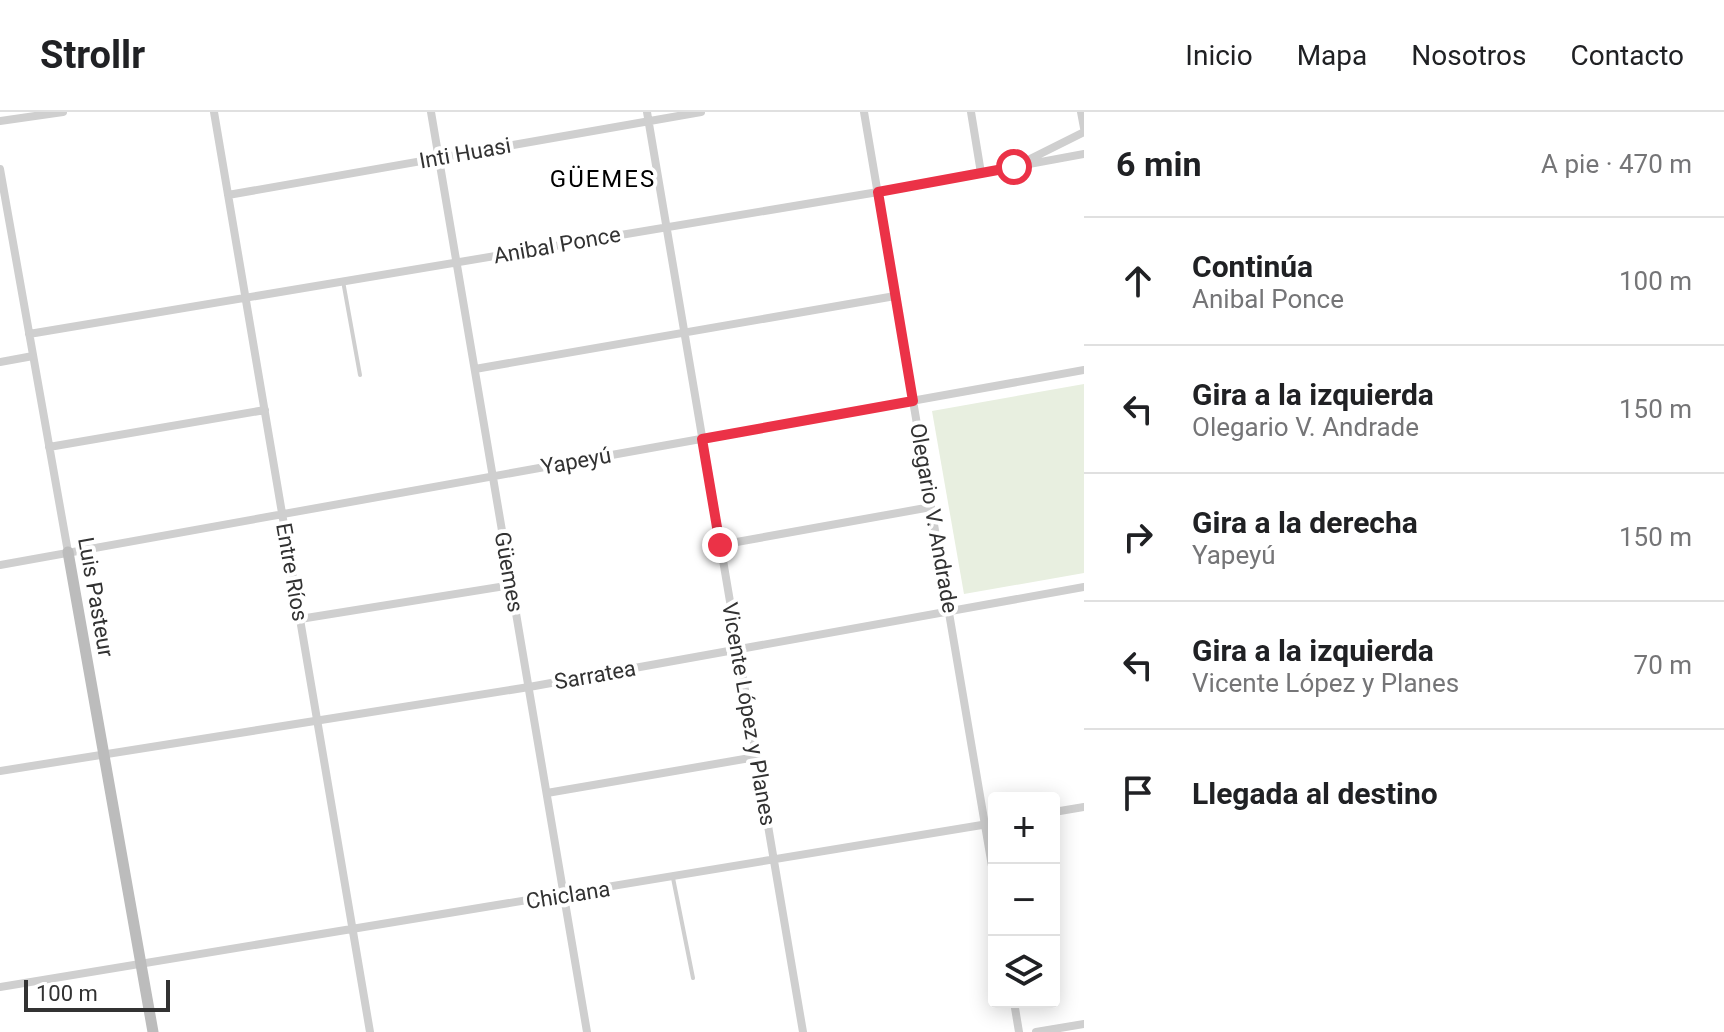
<!DOCTYPE html>
<html lang="es">
<meta charset="utf-8">
<style>
body{margin:0;font-family:Roboto,sans-serif;background:#f2f2f2;color:#202124}
.controls{position:absolute;right:24px;bottom:24px;display:grid;overflow:hidden;border-radius:8px;box-shadow:0 4px 20px #0003}
.controls button{width:72px;height:72px;display:grid;place-items:center;padding:0;border:0;border-bottom:2px solid #e0e0e0;background:#fff;color:#202124;font:40px sans-serif}
.scale{position:absolute;left:24px;bottom:20px;width:146px;box-sizing:border-box;padding-left:8px;border:4px solid #323232;border-top:0;font-size:22px;line-height:28px;white-space:nowrap;color:#323232;-webkit-text-stroke:6px #fff;paint-order:stroke}
.stop{position:absolute;width:24px;height:24px;margin:-18px;border:6px solid #eb3247;border-radius:50%;background:#fff}
.stop.end{background:#eb3247;border-color:#fff;box-shadow:0 2px 8px #0008}
.list{margin:0;padding:0;list-style:none}
h2{display:flex;justify-content:space-between;align-items:center;height:104px;margin:0;padding:0 32px;font-size:34px}
h2 small{font-size:26px;font-weight:400;color:#757577}
.list li{display:grid;grid-template-columns:52px 1fr auto;gap:24px;align-items:center;box-sizing:border-box;height:128px;padding:0 32px;border-top:2px solid #e0e0e0}
.list b{display:block;font-size:30px;white-space:nowrap}
.list p{margin:0;font-size:26px;white-space:nowrap;color:#757577}
.list em{font-size:26px;font-style:normal;color:#757577}
.icon{flex:none;width:44px;height:44px;fill:none;stroke:currentColor;stroke-width:2;stroke-linecap:round;stroke-linejoin:round}
.map{position:relative;flex:none;width:1084px;height:920px;overflow:hidden}
header{display:flex;align-items:center;gap:48px;box-sizing:border-box;height:112px;padding:0 40px;background:#fff;border-bottom:2px solid #e0e0e0}
header strong{font-size:38px}
nav{display:flex;gap:44px;margin-inline-start:auto;font-size:28px}
main{display:flex}
aside{flex:1;background:#fff}
.map>svg:first-child{display:block}
.green{fill:#e8efe0}
.lines{fill:none;stroke-linecap:round;stroke-linejoin:round}
.service{stroke:#cfcfcf;stroke-width:4}
.minor{stroke:#cfcfcf;stroke-width:8}
.secondary{stroke:#bcbcbc;stroke-width:11}
.route{stroke:#eb3247;stroke-width:10}
.labels{text-anchor:middle;dominant-baseline:central;stroke-width:8;stroke-linejoin:round;paint-order:stroke}
.street-label{font-size:22px;fill:#323232;stroke:#fff}
.neighbourhood-label{font-size:24px;letter-spacing:2px;fill:#000;stroke:#fff}
</style>
<header>
<strong>Strollr</strong>
<nav><a>Inicio</a><a>Mapa</a><a>Nosotros</a><a>Contacto</a></nav>
</header>
<main>
<div class="map">
<svg width="1084" height="920" viewBox="0 0 1084 920">
<rect width="100%" height="100%" fill="#fff"/>
<path class="green" d="M1084,272V461L964,482L932,299Z"/>
<g class="lines">
<path class="service" d="M343,169L360,263
M673,766L693,866"/>
<path class="minor" d="M214,0L370,920
M431,0L587,920
M647,0L803,920
M864,0L994,766
M971,0L981,61
M1081,0L1084,16
M0,9L63,0
M1024,50L1084,20
M0,57L68,440
M228,83L701,0
M29,222L878,80L1084,42
M0,250L33,244
M475,257L895,184
M49,335L265,298
M720,433L931,395
M0,453L1084,258
M300,507L512,473
M0,659L529,575L1084,475
M547,681L756,645
M1054,700L1084,695
M0,875L994,711
M1014,890L1019,920
M1036,920L1084,912"/>
<path class="secondary" d="M68,440L153,920"/>
</g>
<g class="lines">
<path class="route" d="M720,433L702,327L913,289L878,80L1014,55"/>
</g>
<g class="labels">
<g class="street-label">
<text transform="translate(465 41) rotate(-10)">Inti Huasi</text>
<text transform="translate(557 133) rotate(-10)">Anibal Ponce</text>
<text transform="translate(576 349) rotate(-10)">Yapeyú</text>
<text transform="translate(934 406) rotate(80)">Olegario V. Andrade</text>
<text transform="translate(292 460) rotate(80)">Entre Ríos</text>
<text transform="translate(509 460) rotate(80)">Güemes</text>
<text transform="translate(96 485) rotate(80)">Luis Pasteur</text>
<text transform="translate(595 563) rotate(-10)">Sarratea</text>
<text transform="translate(749 602) rotate(80)">Vicente López y Planes</text>
<text transform="translate(568 783) rotate(-9)">Chiclana</text>
</g>
<g class="neighbourhood-label">
<text x="603" y="67">GÜEMES</text>
</g>
</g>
</svg>
<div class="controls">
<button>+</button>
<button>−</button>
<button><svg class="icon" aria-label="layers" viewBox="0 0 24 24"><path d="M12 4l9 5-9 5-9-5zM3 14l9 5 9-5"/></svg></button>
</div>
<div class="scale">100 m</div>
<div class="stop" style="left:1014px;top:55px"></div>
<div class="stop end" style="left:720px;top:433px"></div>
</div>
<aside>
<h2>6 min<small>A pie · 470 m</small></h2>
<ul class="list">
<li><svg class="icon" aria-label="ahead" viewBox="0 0 24 24"><path d="M12 20V5M6 11l6-6 6 6"/></svg><div><b>Continúa</b><p>Anibal Ponce</p></div><em>100 m</em></li>
<li><svg class="icon" aria-label="left" viewBox="0 0 24 24"><path d="M17 20v-9H6M10 6l-5 5 5 5"/></svg><div><b>Gira a la izquierda</b><p>Olegario V. Andrade</p></div><em>150 m</em></li>
<li><svg class="icon" aria-label="right" viewBox="0 0 24 24"><path d="M7 20v-9h11M14 6l5 5-5 5"/></svg><div><b>Gira a la derecha</b><p>Yapeyú</p></div><em>150 m</em></li>
<li><svg class="icon" aria-label="left" viewBox="0 0 24 24"><path d="M17 20v-9H6M10 6l-5 5 5 5"/></svg><div><b>Gira a la izquierda</b><p>Vicente López y Planes</p></div><em>70 m</em></li>
<li><svg class="icon" aria-label="arrive" viewBox="0 0 24 24"><path d="M6 21V4h12l-3 4 3 4H6"/></svg><div><b>Llegada al destino</b></div></li>
</ul>
</aside>
</main>
